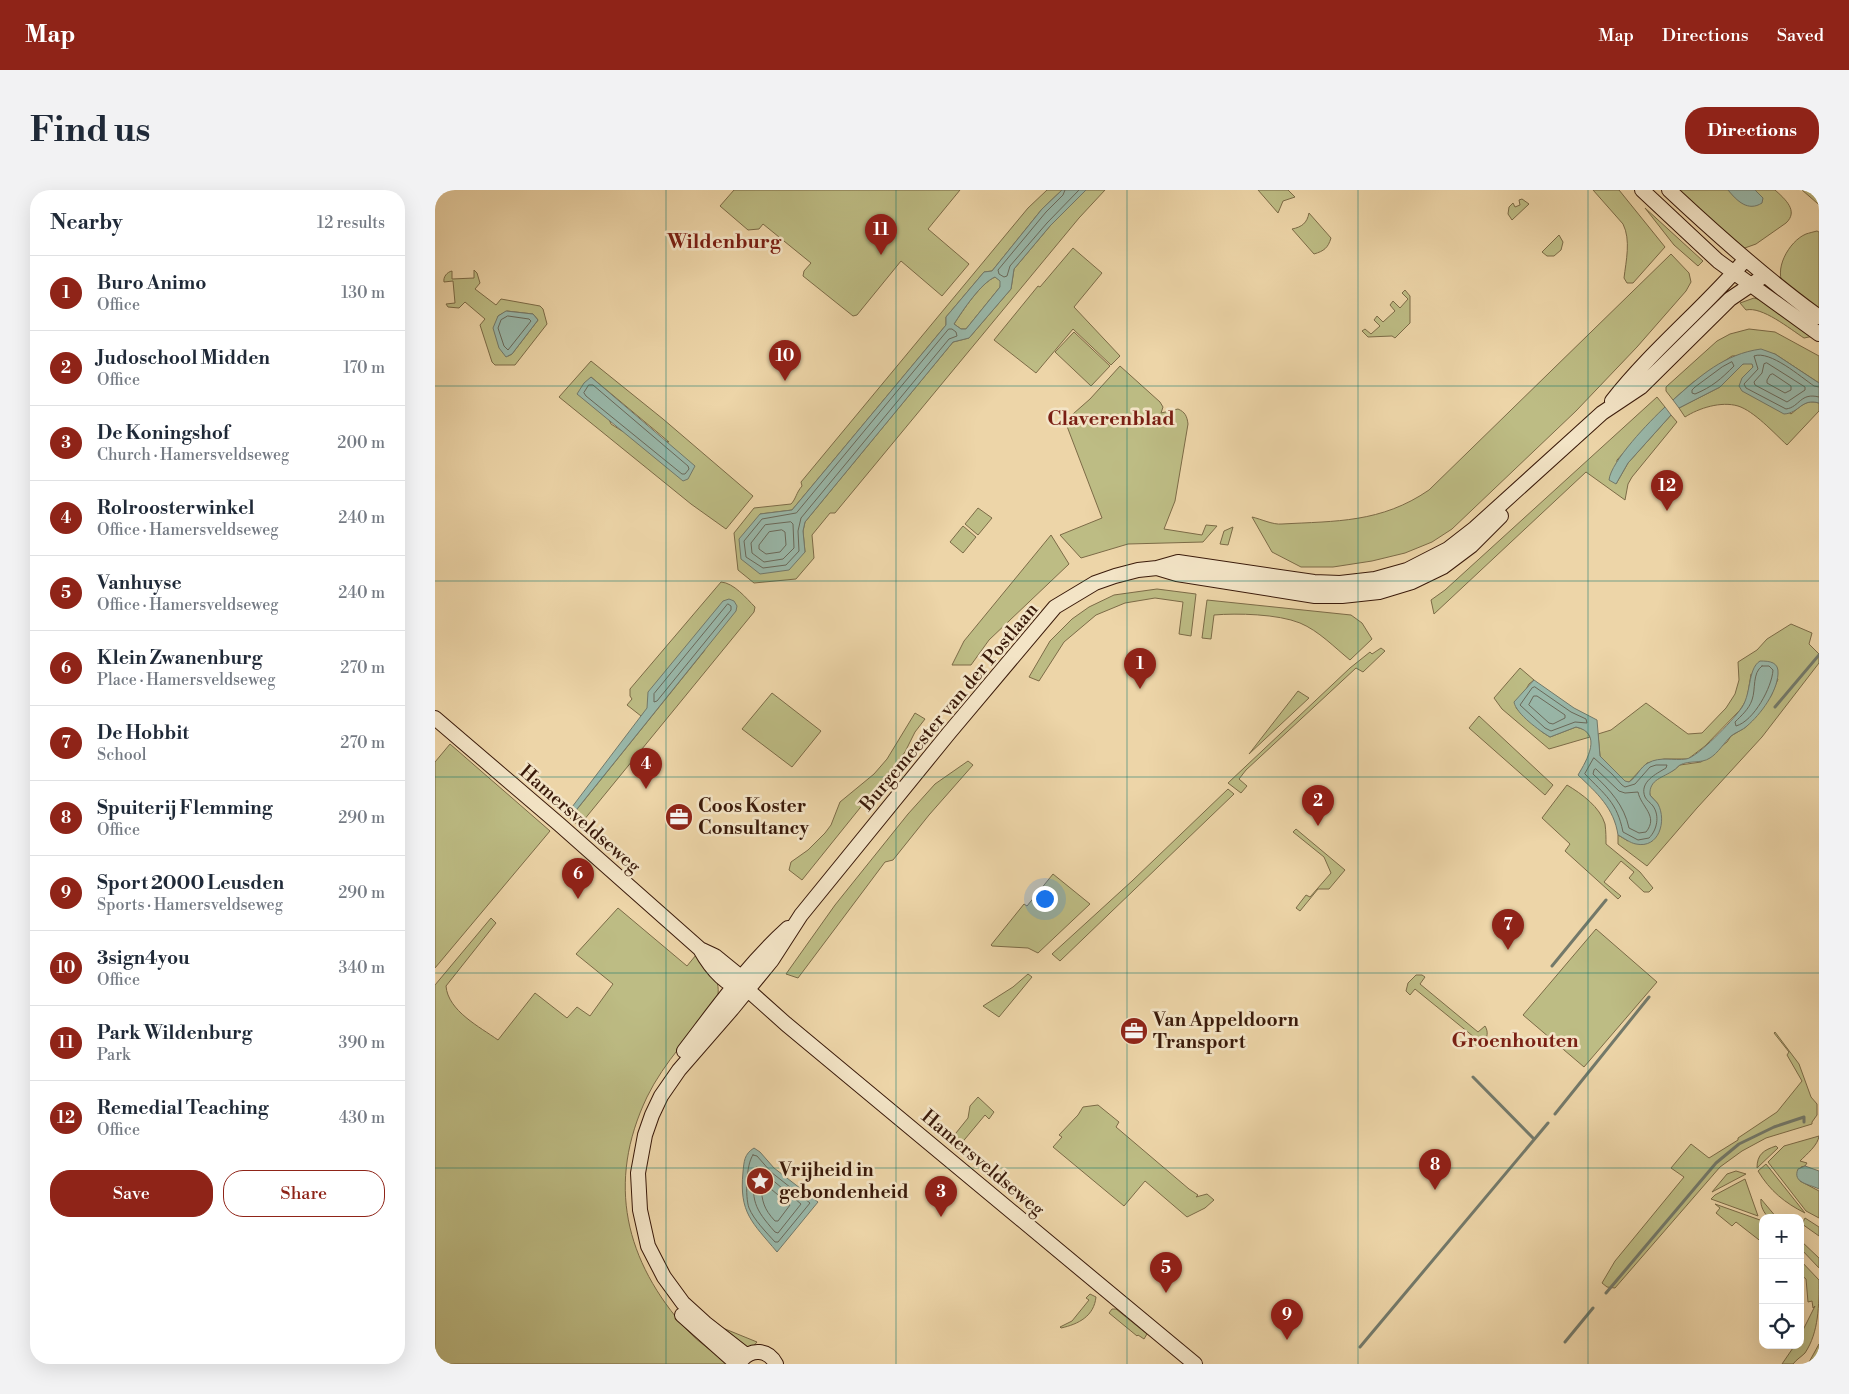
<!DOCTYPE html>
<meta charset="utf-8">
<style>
body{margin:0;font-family:"Libre Bodoni",serif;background:#f2f2f3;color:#1f2937}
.controls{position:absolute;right:15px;bottom:15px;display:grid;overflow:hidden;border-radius:10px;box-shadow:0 5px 20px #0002}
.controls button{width:45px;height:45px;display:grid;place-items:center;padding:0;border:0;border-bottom:1px solid #e0e1e3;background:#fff;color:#1f2937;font:25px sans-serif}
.you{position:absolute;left:609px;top:708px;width:18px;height:18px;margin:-12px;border:4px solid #fff;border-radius:50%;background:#1a73e8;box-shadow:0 0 0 8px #1a73e833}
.badge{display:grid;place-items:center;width:32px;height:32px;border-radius:50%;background:#8f2418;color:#fff;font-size:16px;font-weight:700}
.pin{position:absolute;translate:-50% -41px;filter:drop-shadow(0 1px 2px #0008)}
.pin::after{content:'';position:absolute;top:26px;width:18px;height:15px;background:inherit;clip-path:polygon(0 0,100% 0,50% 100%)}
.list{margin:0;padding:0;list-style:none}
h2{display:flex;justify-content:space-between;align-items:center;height:65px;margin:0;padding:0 20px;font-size:21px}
h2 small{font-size:16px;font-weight:400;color:#747a83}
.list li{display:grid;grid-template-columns:32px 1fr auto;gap:15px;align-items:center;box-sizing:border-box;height:75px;padding:0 20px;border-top:1px solid #e0e1e3}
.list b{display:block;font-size:19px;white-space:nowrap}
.list p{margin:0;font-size:16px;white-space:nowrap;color:#747a83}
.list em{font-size:16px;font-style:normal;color:#747a83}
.actions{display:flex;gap:10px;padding:15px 20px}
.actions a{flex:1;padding:11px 0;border:1px solid #8f2418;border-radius:20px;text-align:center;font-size:18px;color:#8f2418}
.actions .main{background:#8f2418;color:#fff}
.icon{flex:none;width:28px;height:28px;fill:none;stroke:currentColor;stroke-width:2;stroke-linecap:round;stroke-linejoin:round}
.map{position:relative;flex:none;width:1384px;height:1174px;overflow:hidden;border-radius:20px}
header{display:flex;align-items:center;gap:30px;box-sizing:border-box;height:70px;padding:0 25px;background:#8f2418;color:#fff}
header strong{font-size:24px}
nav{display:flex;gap:28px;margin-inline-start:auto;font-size:18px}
.intro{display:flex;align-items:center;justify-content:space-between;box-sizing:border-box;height:120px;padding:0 30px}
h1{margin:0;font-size:35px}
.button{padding:12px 22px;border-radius:20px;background:#8f2418;color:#fff;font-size:18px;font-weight:700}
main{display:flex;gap:30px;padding:0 30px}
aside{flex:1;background:#fff;border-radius:20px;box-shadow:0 5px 20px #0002}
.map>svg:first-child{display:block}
.green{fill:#bdbc84;stroke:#7c6b47;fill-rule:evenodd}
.water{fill:#99b8aa;stroke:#73796a;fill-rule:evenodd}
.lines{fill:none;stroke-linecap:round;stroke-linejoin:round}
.shore{stroke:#6a695a;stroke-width:1}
.stream{stroke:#73796a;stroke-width:3}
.secondary-casing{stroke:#3a1a0a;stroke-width:16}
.secondary{stroke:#f3e4c6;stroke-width:14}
.grid{fill:none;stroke:#0f766e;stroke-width:1;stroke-opacity:0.55}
.labels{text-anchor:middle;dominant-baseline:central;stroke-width:5;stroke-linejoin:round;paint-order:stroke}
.street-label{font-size:19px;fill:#3a1a0a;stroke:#f3e4c6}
.poi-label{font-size:19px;font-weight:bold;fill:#3a1a0a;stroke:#f3e4c6;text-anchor:start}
.neighbourhood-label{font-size:20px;font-weight:bold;fill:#7a1f14;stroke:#f3e4c6}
</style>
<header>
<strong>Map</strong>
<nav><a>Map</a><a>Directions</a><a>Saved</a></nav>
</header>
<div class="intro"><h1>Find us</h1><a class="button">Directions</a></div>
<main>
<aside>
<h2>Nearby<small>12 results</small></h2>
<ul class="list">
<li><span class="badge">1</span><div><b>Buro Animo</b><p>Office</p></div><em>130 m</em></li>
<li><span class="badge">2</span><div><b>Judoschool Midden</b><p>Office</p></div><em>170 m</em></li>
<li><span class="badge">3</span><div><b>De Koningshof</b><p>Church · Hamersveldseweg</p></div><em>200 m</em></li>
<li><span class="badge">4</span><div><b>Rolroosterwinkel</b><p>Office · Hamersveldseweg</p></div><em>240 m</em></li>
<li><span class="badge">5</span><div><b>Vanhuyse</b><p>Office · Hamersveldseweg</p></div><em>240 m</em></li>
<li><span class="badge">6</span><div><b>Klein Zwanenburg</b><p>Place · Hamersveldseweg</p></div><em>270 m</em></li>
<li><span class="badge">7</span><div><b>De Hobbit</b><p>School</p></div><em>270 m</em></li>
<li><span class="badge">8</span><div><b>Spuiterij Flemming</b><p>Office</p></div><em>290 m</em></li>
<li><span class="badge">9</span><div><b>Sport 2000 Leusden</b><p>Sports · Hamersveldseweg</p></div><em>290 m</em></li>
<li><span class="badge">10</span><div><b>3sign4you</b><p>Office</p></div><em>340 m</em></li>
<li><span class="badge">11</span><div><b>Park Wildenburg</b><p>Park</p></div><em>390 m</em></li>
<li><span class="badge">12</span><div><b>Remedial Teaching</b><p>Office</p></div><em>430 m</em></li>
</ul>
<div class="actions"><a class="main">Save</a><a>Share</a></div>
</aside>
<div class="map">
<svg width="1384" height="1174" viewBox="0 0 1384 1174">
<rect width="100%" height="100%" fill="#edd5a8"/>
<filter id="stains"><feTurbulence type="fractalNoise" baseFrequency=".004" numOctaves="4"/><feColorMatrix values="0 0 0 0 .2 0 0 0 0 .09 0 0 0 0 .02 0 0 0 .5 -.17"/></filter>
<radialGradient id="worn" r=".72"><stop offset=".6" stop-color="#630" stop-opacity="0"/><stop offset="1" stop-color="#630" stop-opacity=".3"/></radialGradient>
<path class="green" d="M299,0H525L493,39L534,74L507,106L466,71L422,125L418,126L368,86L369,81L376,73L328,34L324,39L313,40L285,16Z
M612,0H627L607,19L557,81L549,82L511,127V135L357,320L325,324L370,362L368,341L370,332L518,152L534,148L576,99L579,79L615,36L651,0H670L644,28L400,323H395L377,345L379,368L361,389L319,393L303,380L299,343L319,318L356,314C361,309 361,303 367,296L366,292L593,18Z
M823,0H853L860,7L848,11L843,23Z
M1158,0H1184L1230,57L1198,93H1192L1189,88C1191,71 1196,50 1188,34Z
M1238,0H1340C1350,9 1364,21 1351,33L1321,54L1307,59Z
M1367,0H1384V15L1382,13Z
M1087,9L1094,14L1077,30L1073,24L1074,17L1078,13L1080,17L1085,15L1084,10Z
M1210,18L1268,71L1263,76L1239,55Z
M874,23L896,48C893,58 889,61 879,64L857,39C867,37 872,33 874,23Z
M1382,41L1384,42V125C1375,118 1356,106 1350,97C1337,81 1354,51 1371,44C1374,43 1378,42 1382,41Z
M1124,45L1128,52L1126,60L1119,66H1112L1107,62Z
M638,58L667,83L639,117L685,166L676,175L638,139L601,183L559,150L603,96L605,97Z
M1236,64L1254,83L1256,92L1251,101L1202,157L1141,221L1017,339L997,352L970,363L937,371L898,377H866L837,362L817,327C826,329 838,335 847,334C901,331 946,333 994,300Z
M39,80L42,83L45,93L40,99L61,115L66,109L105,116L108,119L112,134L80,175H60L57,172L45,135L50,129L30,112L24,118L13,117L11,114L20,113L18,91L9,92C8,87 12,82 17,81V89L39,88ZM72,121L98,124L103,130L77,164L73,166L63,126Z
M560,87L566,91L565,97L531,139H526L519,134C528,120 546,93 560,87Z
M970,100L975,106V133L960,148L957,146L933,147L927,141L930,139L936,144L945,136L939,130L942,126L948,132L960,121L955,115L958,111L965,118L973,109L967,103Z
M1319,108L1326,110L1379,146L1369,148C1355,139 1327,116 1311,120L1305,113Z
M1314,139L1340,142L1384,166V193L1340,164L1297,166L1257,193L1238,210L1231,201V197L1282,151L1295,144Z
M639,142L675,176L656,196L620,162Z
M156,171L228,229L318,306L291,339L256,314L124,207ZM156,187L234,252L187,241L176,234Z
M1313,172L1317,173L1318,177L1307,188L1356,224C1366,216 1371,209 1384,213V221L1352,255C1339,243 1319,221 1303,216C1286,211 1264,218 1250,227L1244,218L1285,197L1308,174Z
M685,176L725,212L728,217L726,223L743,219C750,222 752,226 753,234L740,311L729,339L767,345L771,335L782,336L768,352L693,354L646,368L625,345L667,328L630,231L655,209Z
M1222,207L1230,217L1182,270L1181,294L1193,273L1236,225L1242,232L1197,287L1193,294L1190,310L1151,282L999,424L996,410L1010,400Z
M543,318L557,328L543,345L530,334Z
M528,336L541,347L528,363L515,352Z
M798,337L793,355L785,354L789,341Z
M616,345L634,374L554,450L536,475H517L529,451Z
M286,392C299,393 311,408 320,417L319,422L144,636L135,628L270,460L206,526L192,515L197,509L195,506V499Z
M722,399L761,404L756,446L744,444L748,412L720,408L690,413L661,425L629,452L604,491L594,487L615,451L637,429L654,417L679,405Z
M772,410L916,425L927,433L937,449L915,470C899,457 884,441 865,433C843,424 802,423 779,425L776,449L767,448Z
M1356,434L1377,443L1374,454L1384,464V473L1327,547L1262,618L1212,676L1183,654V645L1193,651L1223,614L1215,605L1214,599L1219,590L1239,580L1245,575L1266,572L1292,552L1296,546L1311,537L1336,506L1343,489L1316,484L1312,509L1305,520L1270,556L1253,569H1229L1212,573L1194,592H1190L1165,566L1163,544L1176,540L1211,513L1253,544L1267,543L1291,518L1300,504L1304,490L1303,472L1322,460L1332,449Z
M946,458L950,461L928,482L921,478L811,580L804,589L812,596L806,603L793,593L915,478L935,462L937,464Z
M1085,478L1099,490L1094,494L1081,518L1107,542L1115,547L1141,537L1151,540L1155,547L1114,559L1067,519L1059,508Z
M863,501L874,508L814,564Z
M337,503L386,541L357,577L307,539Z
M480,523L490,529L480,542L470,562L367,690L354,680L356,672L373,660L390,643L396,635L405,612L439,584L452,569Z
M1044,526L1118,595L1110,605L1034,538Z
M15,554L115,641L0,778V572Z
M533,571L538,575L494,625L458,670L450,672L363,788L351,784L400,715L473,624L500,594Z
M1132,595C1147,604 1165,617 1170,634C1171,641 1171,648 1171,654L1205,682L1218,698L1214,702H1209L1194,688L1199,682L1186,671L1169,692L1186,706L1183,709L1130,661L1135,654L1107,628Z
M793,599L799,604L625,771L617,764L697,691Z
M861,639L910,680L894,699H883L865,721L861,718L871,705L875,707L896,683L889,667L858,642Z
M618,684L655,714L603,763L593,758L557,756L556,755L589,714L592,716Z
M183,718L252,776L261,765C276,783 287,786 282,812C258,842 229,872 212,907C171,993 190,1071 252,1140C264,1153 280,1163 293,1174H0V795L56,728L61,733L11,796C13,821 45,837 63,850L100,803L132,828L142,817L155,826L178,794L141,764Z
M1161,739L1222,792L1149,877L1088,825Z
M593,784L597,787L564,827L548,816L578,797Z
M981,785H987L990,787L985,794L1043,842L1050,836C1057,847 1046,860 1034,854L1039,847L980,799L975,805L971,801L973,793Z
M1340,842L1364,874L1376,907L1382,914V925L1377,932V934L1331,948L1307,961L1285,977L1180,1098L1172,1097L1167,1093L1180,1071L1249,987L1236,978L1256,954L1274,968L1303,950V948L1342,922L1367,891L1352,865L1354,862L1339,843Z
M543,907L559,922L554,929L550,925L525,955L531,961L528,965L513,953L533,928L535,916Z
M663,915L684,932L681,937L754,999L763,1005L761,1007L772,1004L779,1010L770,1018L752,1027L710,991L689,1016L618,957L627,947L624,945L643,925L648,917Z
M1384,946C1383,955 1372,964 1365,971L1372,973L1370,976L1366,977L1365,991L1384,1001V1028L1371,1021L1333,972L1349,956Z
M1341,956L1343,958L1322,978C1322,964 1329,960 1341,956Z
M1331,974L1370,1023C1350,1013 1335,1001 1323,981Z
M1301,981L1311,984L1277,1002L1292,984Z
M1310,989L1323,1026L1276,1009L1280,1005Z
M1326,1009L1342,1028H1334C1329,1023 1325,1016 1326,1009Z
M1280,1014L1325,1030L1328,1033V1053L1301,1032L1297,1036L1281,1023L1285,1018Z
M1370,1028L1384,1037V1046L1367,1034Z
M1365,1050L1384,1068V1078L1365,1058Z
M1365,1070L1384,1090C1384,1115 1384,1142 1370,1163C1366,1167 1362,1169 1358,1174H1347L1360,1155H1365V1146L1380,1116L1378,1118L1377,1111L1373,1112L1371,1089L1365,1084Z
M655,1104L661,1107C659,1126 644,1134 626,1138L625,1137L637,1131L654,1110L651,1108Z
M677,1119H681L712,1144L709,1149L703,1145L702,1146L674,1123Z
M273,1132L322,1152L316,1159L308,1158Z
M1384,1154L1383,1174H1373Z"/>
<path class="water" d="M627,0H651L615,36L579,79L576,99L534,148L518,152L370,332L368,341L370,362L354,380L325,384L306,369L304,349L325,324L357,320L511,135V127L549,82L557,81L607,19ZM560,87L565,91V97L531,139H526L519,134C528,120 546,93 560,87Z
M1293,0H1320L1328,8L1327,13C1313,22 1302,11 1293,0Z
M71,121L98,124L103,130L77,164L71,167L64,158L58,138L63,126Z
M1326,159L1340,164L1384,193V213C1366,208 1365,223 1349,224L1307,201L1304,196L1307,188L1318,177L1317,174H1308L1285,197L1244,218L1238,210C1265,186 1289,164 1326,159Z
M156,187L260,276L253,289L248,291L142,204L149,193Z
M1230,217L1236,225L1193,273L1181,294L1174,290C1176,271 1215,231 1230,217Z
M294,409L299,411L302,416L301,421L138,624L134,621L212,518L213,502L288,411Z
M1325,471C1335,471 1344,472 1343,484C1342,502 1326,524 1312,536C1308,540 1301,542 1296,546C1289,553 1283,563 1275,568C1266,574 1254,570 1245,575C1243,576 1241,579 1239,580C1228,588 1214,589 1215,605C1217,608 1221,611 1223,614C1232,631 1224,659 1201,654C1195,653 1189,648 1183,645C1179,618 1162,603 1143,585C1152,570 1168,543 1141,537L1115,547C1105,541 1081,524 1079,512L1099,490L1139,518L1162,530L1165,566L1190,591L1194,592C1202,587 1205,577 1213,573C1225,566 1239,571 1251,569C1262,568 1298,530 1305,520C1317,506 1312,479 1325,471Z
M319,958L325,962L339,978L383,1012L342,1062C317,1032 304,1023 308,982C309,972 309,964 319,958Z
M1370,976L1384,981V999C1374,994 1357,993 1363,979Z"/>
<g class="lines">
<path class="shore" d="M630,0L628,5L611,22L563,80L564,84L569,87L572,86L575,76L612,33L644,0
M73,126L94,129L96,131L73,160L69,156L63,138L66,130Z
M514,139H517L521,142L522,146L514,149L366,328L363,341L364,361L351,375L328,378L311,367L309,351L327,329L361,323Z
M1297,172L1299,176C1286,189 1277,197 1260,204L1257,203V200L1260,197L1287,177Z
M1332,173L1370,197V200L1352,212L1320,195L1319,192L1327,183L1329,174Z
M1338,184L1356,196V200L1350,203L1332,193V190L1335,185Z
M154,195H158L253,276L254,279L250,284H247L151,206L149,203Z
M1384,197L1379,196C1366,187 1335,160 1319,166L1323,179L1309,194L1311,198L1351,219C1365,217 1365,202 1384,207
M356,332L358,334L359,358L348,369L329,372L317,363L316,353L330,335Z
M347,340L350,342L351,355L345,362L331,364L324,359V355L334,342Z
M293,414L296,416V420L222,511L219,512V504Z
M1327,476H1334L1338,480C1337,497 1319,531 1301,536L1300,532C1306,526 1314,519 1317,510C1321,499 1317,483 1327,476Z
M1100,497L1136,522L1151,529L1152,533L1140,532L1116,541L1110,538L1085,515L1097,498Z
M1099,506H1102L1130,525V528L1118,534L1114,533L1094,515Z
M1159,568L1177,584L1187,595L1190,597L1200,594L1215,577L1221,575H1232L1231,578C1221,584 1204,592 1210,607C1212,611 1216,613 1218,616C1225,626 1222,640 1214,648L1203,650L1188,642C1182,612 1170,605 1150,584Z
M1161,579L1184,601L1190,603L1203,602C1206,617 1224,626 1211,642L1204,643L1194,638C1189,615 1175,600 1158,584L1159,580Z
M318,965L322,966L336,982L375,1013L343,1052H340C331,1042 319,1030 314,1018C310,1007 311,974 318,965Z
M322,977L366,1014L343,1043L340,1042C319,1018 316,1011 320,979Z
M327,994H330L355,1015L343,1031H340C329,1019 327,1012 326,996Z"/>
<path class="stream" d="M1340,517L1384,465
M1117,776L1171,710
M1038,887L1099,949
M1120,924L1214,807
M1171,1103L1281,973L1304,954L1339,937L1369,927V932
M1130,1152L1158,1118
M925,1157L1113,933"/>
<defs>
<path id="secondary" d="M1207,0L1283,71L1384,144
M1234,0C1282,45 1330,88 1384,127
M1177,211C1217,160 1268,119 1310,70
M722,378L742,384L880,406H907L944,402L977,392L1008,377L1036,356L1066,326
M0,528L125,635L265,759L280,766L307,788L313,800L351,834L760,1174
M265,759C274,775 288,794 307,799
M249,861C282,818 313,774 353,738
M247,1125L302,1174
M311,1165L270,1133L248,1113L229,1087L213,1056L205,1020L203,983L210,945L217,925L226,906L244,880L297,819L337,770L366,725L514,543L620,417L660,393L680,386L703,380L722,378L743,372L879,392L905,393L940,389L972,380L1013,359L1040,338L1167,223L1206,197L1295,109L1329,86
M306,1171C316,1158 333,1159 341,1174"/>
</defs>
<use href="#secondary" class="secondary-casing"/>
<use href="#secondary" class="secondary"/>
</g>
<path class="grid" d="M231,0V1174M461,0V1174M692,0V1174M923,0V1174M1153,0V1174M0,196H1384M0,391H1384M0,587H1384M0,783H1384M0,978H1384"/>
<defs>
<symbol id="office-disc" viewBox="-11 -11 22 22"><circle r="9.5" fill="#8f2418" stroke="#f3e4c6"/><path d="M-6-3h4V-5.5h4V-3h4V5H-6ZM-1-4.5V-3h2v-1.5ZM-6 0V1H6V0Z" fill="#fff"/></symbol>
<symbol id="sight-disc" viewBox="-11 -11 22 22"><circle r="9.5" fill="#8f2418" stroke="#f3e4c6"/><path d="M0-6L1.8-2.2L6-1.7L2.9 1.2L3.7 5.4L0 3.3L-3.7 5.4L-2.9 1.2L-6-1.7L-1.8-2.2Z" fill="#fff"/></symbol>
</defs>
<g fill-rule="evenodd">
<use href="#office-disc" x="228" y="611" width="32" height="32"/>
<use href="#office-disc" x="683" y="825" width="32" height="32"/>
<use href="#sight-disc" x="309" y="975" width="32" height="32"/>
</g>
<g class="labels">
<g class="street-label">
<text transform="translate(514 517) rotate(-50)">Burgemeester van der Postlaan</text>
<text transform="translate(145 629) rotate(41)">Hamersveldseweg</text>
<text transform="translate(548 973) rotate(40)">Hamersveldseweg</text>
</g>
<g class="poi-label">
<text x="263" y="616">Coos Koster<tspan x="263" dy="22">Consultancy</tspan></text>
<text x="718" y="830">Van Appeldoorn<tspan x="718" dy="22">Transport</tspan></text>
<text x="344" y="980">Vrijheid in<tspan x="344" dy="22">gebondenheid</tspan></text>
</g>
<g class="neighbourhood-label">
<text x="289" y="52">Wildenburg</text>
<text x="676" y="229">Claverenblad</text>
<text x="1080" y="851">Groenhouten</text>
</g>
</g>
<rect width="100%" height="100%" filter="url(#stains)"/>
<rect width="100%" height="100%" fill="url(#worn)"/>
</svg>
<div class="controls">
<button>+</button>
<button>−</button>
<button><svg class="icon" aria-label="locate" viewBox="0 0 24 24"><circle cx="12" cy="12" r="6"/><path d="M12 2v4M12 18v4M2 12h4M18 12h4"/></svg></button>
</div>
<div class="you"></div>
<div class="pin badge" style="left:705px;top:499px">1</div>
<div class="pin badge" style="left:883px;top:636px">2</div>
<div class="pin badge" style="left:506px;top:1027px">3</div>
<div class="pin badge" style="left:211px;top:599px">4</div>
<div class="pin badge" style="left:731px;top:1103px">5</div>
<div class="pin badge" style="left:143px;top:709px">6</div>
<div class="pin badge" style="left:1073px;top:760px">7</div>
<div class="pin badge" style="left:1000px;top:1000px">8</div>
<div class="pin badge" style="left:852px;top:1150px">9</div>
<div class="pin badge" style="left:350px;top:191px">10</div>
<div class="pin badge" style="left:446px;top:65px">11</div>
<div class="pin badge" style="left:1232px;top:321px">12</div>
</div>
</main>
